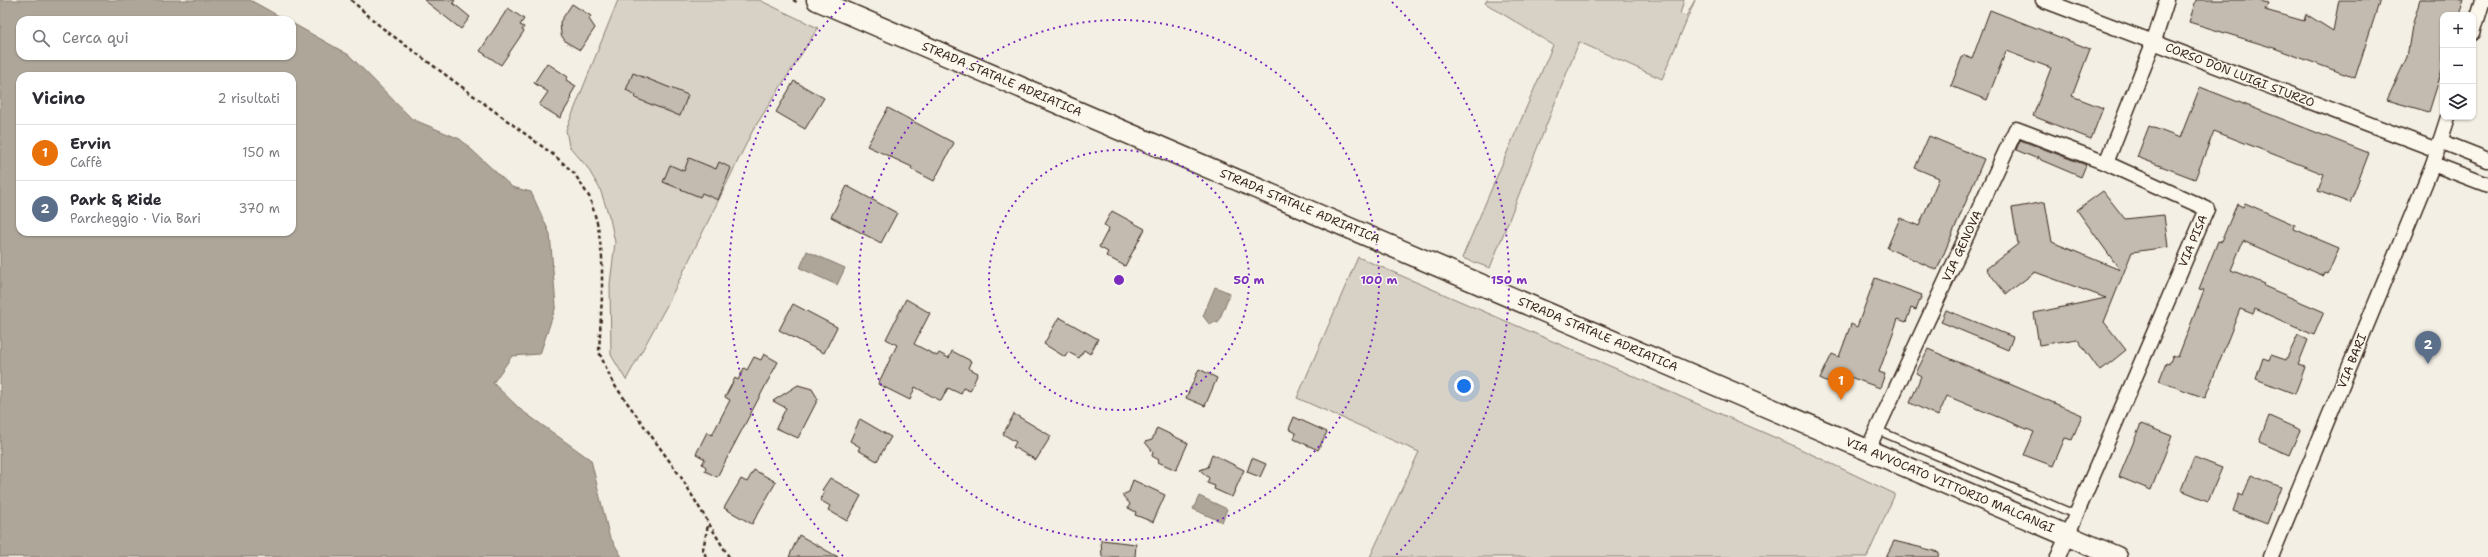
<!DOCTYPE html>
<html lang="it">
<meta charset="utf-8">
<style>
:root{--surface:#fff;--page:#f2f2f3;--text:#2b2b33;--muted:#7c7c81;--line:#e1e1e2;--accent:#d1495b}
body{margin:0;font-family:"Shantell Sans",sans-serif;background:var(--page);color:var(--text)}
.controls{position:absolute;right:12px;top:12px;display:grid;overflow:hidden;border-radius:8px;box-shadow:0 1px 3px #0004}
.controls button{width:36px;height:36px;display:grid;place-items:center;padding:0;border:0;border-bottom:1px solid var(--line);background:var(--surface);color:var(--text);font:20px sans-serif}
.you{position:absolute;left:1464px;top:386px;width:14px;height:14px;margin:-10px;border:3px solid #fff;border-radius:50%;background:#1a73e8;box-shadow:0 0 0 6px #1a73e833}
.badge{display:grid;place-items:center;width:26px;height:26px;border-radius:50%;background:var(--accent);color:#fff;font-size:13px;font-weight:700}
.pin{position:absolute;translate:-50% -33px;filter:drop-shadow(0 1px 2px #0008)}
.pin::after{content:'';position:absolute;top:21px;width:14px;height:12px;background:inherit;clip-path:polygon(0 0,100% 0,50% 100%)}
.list{margin:0;padding:0;list-style:none}
h2{display:flex;justify-content:space-between;align-items:center;height:52px;margin:0;padding:0 16px;font-size:17px}
h2 small{font-size:13px;font-weight:400;color:var(--muted)}
.list li{display:grid;grid-template-columns:26px 1fr auto;gap:12px;align-items:center;box-sizing:border-box;height:56px;padding:0 16px;border-top:1px solid var(--line)}
.list b{display:block;font-size:15px;white-space:nowrap}
.list p{margin:0;font-size:13px;white-space:nowrap;color:var(--muted)}
.list em{font-size:13px;font-style:normal;color:var(--muted)}
.icon{flex:none;width:22px;height:22px;fill:none;stroke:currentColor;stroke-width:2;stroke-linecap:round;stroke-linejoin:round}
.map{position:relative;flex:none;width:2488px;height:557px;overflow:hidden}
.search{position:absolute;background:var(--surface);box-shadow:0 1px 3px #0004;left:16px;top:16px;width:280px;height:44px;display:flex;align-items:center;gap:10px;box-sizing:border-box;padding:0 14px;border-radius:12px;color:var(--muted);font-size:15px}
.panel{position:absolute;background:var(--surface);box-shadow:0 1px 3px #0004;left:16px;top:72px;width:280px;height:164px;border-radius:12px}
.map>svg:first-child{display:block}
</style>
<div class="map">
<svg width="2488" height="557" viewBox="0 0 2488 557">
<rect width="100%" height="100%" fill="#f3efe4"/>
<filter id="ink" filterUnits="userSpaceOnUse"><feTurbulence type="fractalNoise" baseFrequency=".025" numOctaves="2"/><feDisplacementMap in="SourceGraphic" scale="8" xChannelSelector="R" yChannelSelector="G"/><feConvolveMatrix kernelMatrix="1 2 1 2 8 2 1 2 1" color-interpolation-filters="sRGB"/></filter>
<g filter="url(#ink)">
<!-- green -->
<g fill="#d8d1c6" stroke="#8a7e72">
<polygon points="618,0 759,0 818,28 753,130 666,307 626,380 611,355 610,284 615,242 610,219 600,189 587,167 569,146 566,130"/>
<polygon points="1487,0 1684,0 1680,14 1686,16 1695,0 1662,79 1579,42 1490,268 1462,258 1553,45 1485,3"/>
<polygon points="1358,257 1790,444 1895,494 1867,557 1370,557 1419,452 1297,398"/>
</g>
<!-- water -->
<g fill="#afa69a" stroke="#817468" fill-rule="evenodd">
<path d="M0 0H250L286 20H20V56H292V23L349 55 412 119 460 139 512 187 531 192 550 234 556 306 540 354 512 356 493 383 521 410 591 460 609 535 622 557H0ZM20 76H292V232H20Z"/>
<polygon points="807,251 845,268 837,285 800,268"/>
<polygon points="1215,287 1230,293 1218,323 1215,322 1210,325 1203,316"/>
<polygon points="1199,496 1227,509 1222,522 1193,509"/>
</g>
<!-- building -->
<g fill="#c3bbb0" stroke="#3b2a1e">
<polygon points="424,0 455,0 453,3 470,17 461,29"/>
<polygon points="2196,0 2256,0 2268,3 2265,10 2304,21 2306,14 2333,31 2339,0 2380,0 2355,78 2274,48 2189,22"/>
<polygon points="2420,0 2464,0 2459,15 2443,15 2443,67 2429,112 2387,100 2407,57 2412,26"/>
<polygon points="572,4 591,16 589,19 595,28 580,50 566,42 561,35 560,22"/>
<polygon points="508,8 524,19 520,25 524,27 522,30 524,31 501,65 480,51"/>
<polygon points="1990,10 2090,49 2072,96 2103,108 2091,139 2033,116 2051,68 2006,51 1987,100 1951,86 1963,55 1972,59"/>
<polygon points="547,63 568,77 566,80 576,86 570,96 572,98 560,118 539,105 548,92 534,83"/>
<polygon points="633,73 688,95 680,116 635,98 636,95 626,90"/>
<polygon points="794,81 824,98 805,129 776,112"/>
<polygon points="2200,87 2369,153 2350,203 2318,191 2324,174 2214,131 2195,179 2137,157 2149,126 2180,138"/>
<polygon points="888,108 954,143 934,181 911,169 912,167 867,146"/>
<polygon points="1929,136 1984,159 1937,270 1887,248 1900,218 1919,226 1939,178 1915,168"/>
<polygon points="2020,140 2086,165 2081,177 2041,160 2038,156 2038,159 2016,150"/>
<polygon points="689,158 716,169 719,162 731,168 718,200 702,193 700,197 663,182 670,165 684,171"/>
<polygon points="847,186 897,213 881,243 831,217"/>
<polygon points="2103,191 2125,219 2164,215 2168,247 2132,252 2104,322 2126,350 2100,371 2077,339 2039,345 2034,313 2106,298 2035,272 2006,294 1986,269 2018,244 2012,208 2045,202 2052,242 2120,270 2077,210"/>
<polygon points="2245,203 2295,225 2294,229 2339,248 2328,274 2325,273 2324,276 2243,241 2231,270 2265,284 2264,286 2324,312 2314,335 2255,309 2253,314 2240,309 2205,398 2159,381 2166,363 2169,364 2173,355 2178,357 2204,290 2199,289 2218,241 2221,242 2237,204 2243,207"/>
<polygon points="1112,211 1145,229 1125,266 1106,256 1108,252 1099,247 1109,228 1104,225"/>
<polygon points="1875,278 1922,295 1916,310 1911,308 1906,322 1898,319 1879,372 1885,374 1880,388 1850,377 1844,391 1820,379 1832,354 1839,357 1851,324 1857,327"/>
<polygon points="906,299 930,313 914,344 937,356 939,353 949,358 952,351 971,361 968,368 978,373 970,391 963,388 961,394 948,388 941,401 915,387 910,400 878,384 897,345 886,339"/>
<polygon points="793,304 837,327 824,353 779,330"/>
<polygon points="1946,310 2013,337 2008,350 1941,322"/>
<polygon points="1059,317 1098,339 1090,354 1084,350 1079,358 1068,352 1065,357 1044,344"/>
<polygon points="2298,335 2308,340 2298,365 2305,367 2295,394 2256,379 2263,358 2269,360 2271,355 2286,360"/>
<polygon points="1928,349 2082,415 2072,440 2065,438 2053,466 2024,455 2034,432 1947,396 1938,416 1910,403 1921,376 1916,373"/>
<polygon points="764,354 778,362 717,477 705,471 706,467 702,464 705,459 696,454 707,432 712,435 730,400 725,397 735,378 738,380 744,368 747,370 754,357 761,360"/>
<polygon points="1199,369 1217,378 1205,406 1186,398"/>
<polygon points="798,385 812,389 818,399 798,438 776,428 786,408 773,401"/>
<polygon points="1014,414 1051,436 1036,460 1013,447 1016,442 1003,434"/>
<polygon points="2269,416 2300,430 2289,455 2259,442"/>
<polygon points="1294,417 1327,432 1318,450 1294,439 1296,433 1289,429"/>
<polygon points="860,419 891,437 877,461 858,450 860,447 850,441"/>
<polygon points="2141,424 2172,436 2151,490 2119,477"/>
<polygon points="1157,428 1188,443 1176,470 1158,462 1159,460 1152,456 1153,452 1145,442 1152,440"/>
<polygon points="1212,454 1244,470 1232,497 1214,489 1215,486 1207,483 1209,478 1200,470 1208,467"/>
<polygon points="2194,457 2222,468 2208,501 2181,490"/>
<polygon points="1252,458 1266,464 1260,477 1247,472"/>
<polygon points="754,470 776,482 752,524 724,508 741,479 747,482"/>
<polygon points="2251,475 2281,487 2267,524 2233,511 2239,494 2243,496"/>
<polygon points="830,478 861,496 847,521 828,510 830,506 820,500 825,492 822,490"/>
<polygon points="1133,480 1165,495 1153,522 1135,515 1136,512 1128,508 1130,504 1122,495 1129,492"/>
<polygon points="799,535 838,557 789,557"/>
<polygon points="1101,540 1136,544 1135,557 1102,557"/>
<polygon points="1894,541 1939,552 1938,557 1886,557"/>
</g>
<g fill="none" stroke-linecap="round" stroke-linejoin="round">
<defs>
<polyline id="lane" points="1877,430 2076,515"/>
<g id="street">
<polyline points="2043,0 2437,150"/>
<polyline points="2473,33 2483,0"/>
<polyline points="2440,141 2488,160"/>
<polyline points="2106,163 2154,41 2167,0"/>
<polyline points="2433,164 2488,185"/>
<polyline points="1868,449 2016,129 2106,163 2207,209 2058,557"/>
<polyline points="2271,557 2433,164 2448,117"/>
</g>
<polyline id="secondary" points="817,0 2117,557"/>
</defs>
<!-- lane casing -->
<use href="#lane" stroke="#3b2a1e" stroke-width="10"/>
<!-- street casing -->
<use href="#street" stroke="#3b2a1e" stroke-width="17"/>
<!-- secondary casing -->
<use href="#secondary" stroke="#3b2a1e" stroke-width="23"/>
<!-- path -->
<g stroke="#3b2a1e" stroke-width="2.5" stroke-dasharray="4 3" stroke-linecap="butt">
<polyline points="351,0 381,27 555,156 574,173 590,198 598,226 602,257 602,296 599,352 613,383 681,477 729,557"/>
<polyline points="793,0 799,3"/>
<polyline points="706,557 703,549 708,525"/>
</g>
<!-- lane -->
<use href="#lane" stroke="#fbf7ec" stroke-width="7"/>
<!-- street -->
<use href="#street" stroke="#fbf7ec" stroke-width="14"/>
<!-- secondary -->
<use href="#secondary" stroke="#fbf7ec" stroke-width="20"/>
</g>
</g>
<!-- distance rings -->
<g fill="none" stroke="#7b2cbf" stroke-width="2" stroke-dasharray="2 4">
<circle cx="1119" cy="280" r="130"/>
<circle cx="1119" cy="280" r="260"/>
<path d="M843 556A390 390 0 0 1 846 2M1392 2A390 390 0 0 1 1395 556"/>
</g>
<g text-anchor="middle" dominant-baseline="central" stroke-width="3" stroke-linejoin="round" paint-order="stroke">
<!-- street labels -->
<g font-size="12" fill="#3b2a1e" stroke="#fbf7ec">
<text transform="translate(2240 75) rotate(21)">CORSO DON LUIGI STURZO</text>
<text transform="translate(1002 79) rotate(23)">STRADA STATALE ADRIATICA</text>
<text transform="translate(1300 206) rotate(23)">STRADA STATALE ADRIATICA</text>
<text transform="translate(2193 241) rotate(-67)">VIA PISA</text>
<text transform="translate(1962 246) rotate(-65)">VIA GENOVA</text>
<text transform="translate(1598 334) rotate(23)">STRADA STATALE ADRIATICA</text>
<text transform="translate(2352 361) rotate(-68)">VIA BARI</text>
<text transform="translate(1950 485) rotate(23)">VIA AVVOCATO VITTORIO MALCANGI</text>
</g>
</g>
<circle cx="1119" cy="280" r="6" fill="#7b2cbf" stroke="#fbf7ec" stroke-width="2"/>
<g font-size="12" text-anchor="middle" font-weight="bold" fill="#7b2cbf" stroke="#fbf7ec" stroke-width="3" stroke-linejoin="round" paint-order="stroke">
<text x="1249" y="284">50 m</text>
<text x="1379" y="284">100 m</text>
<text x="1509" y="284">150 m</text>
</g>
</svg>
<div class="controls">
<button>+</button>
<button>−</button>
<button><svg class="icon" aria-label="layers" viewBox="0 0 24 24"><path d="M12 4l9 5-9 5-9-5zM3 14l9 5 9-5"/></svg></button>
</div>
<div class="you"></div>
<div class="pin badge" style="left:1841px;top:400px;background:#e8710a">1</div>
<div class="pin badge" style="left:2428px;top:364px;background:#5c6f8a">2</div>
<div class="search"><svg class="icon" aria-label="search" viewBox="0 0 24 24"><circle cx="10" cy="10" r="6"/><path d="M15 15l6 6"/></svg>Cerca qui</div>
<section class="panel">
<h2>Vicino<small>2 risultati</small></h2>
<ul class="list">
<li><span class="badge" style="background:#e8710a">1</span><div><b>Ervin</b><p>Caffè</p></div><em>150 m</em></li>
<li><span class="badge" style="background:#5c6f8a">2</span><div><b>Park &amp; Ride</b><p>Parcheggio · Via Bari</p></div><em>370 m</em></li>
</ul>
</section>
</div>
